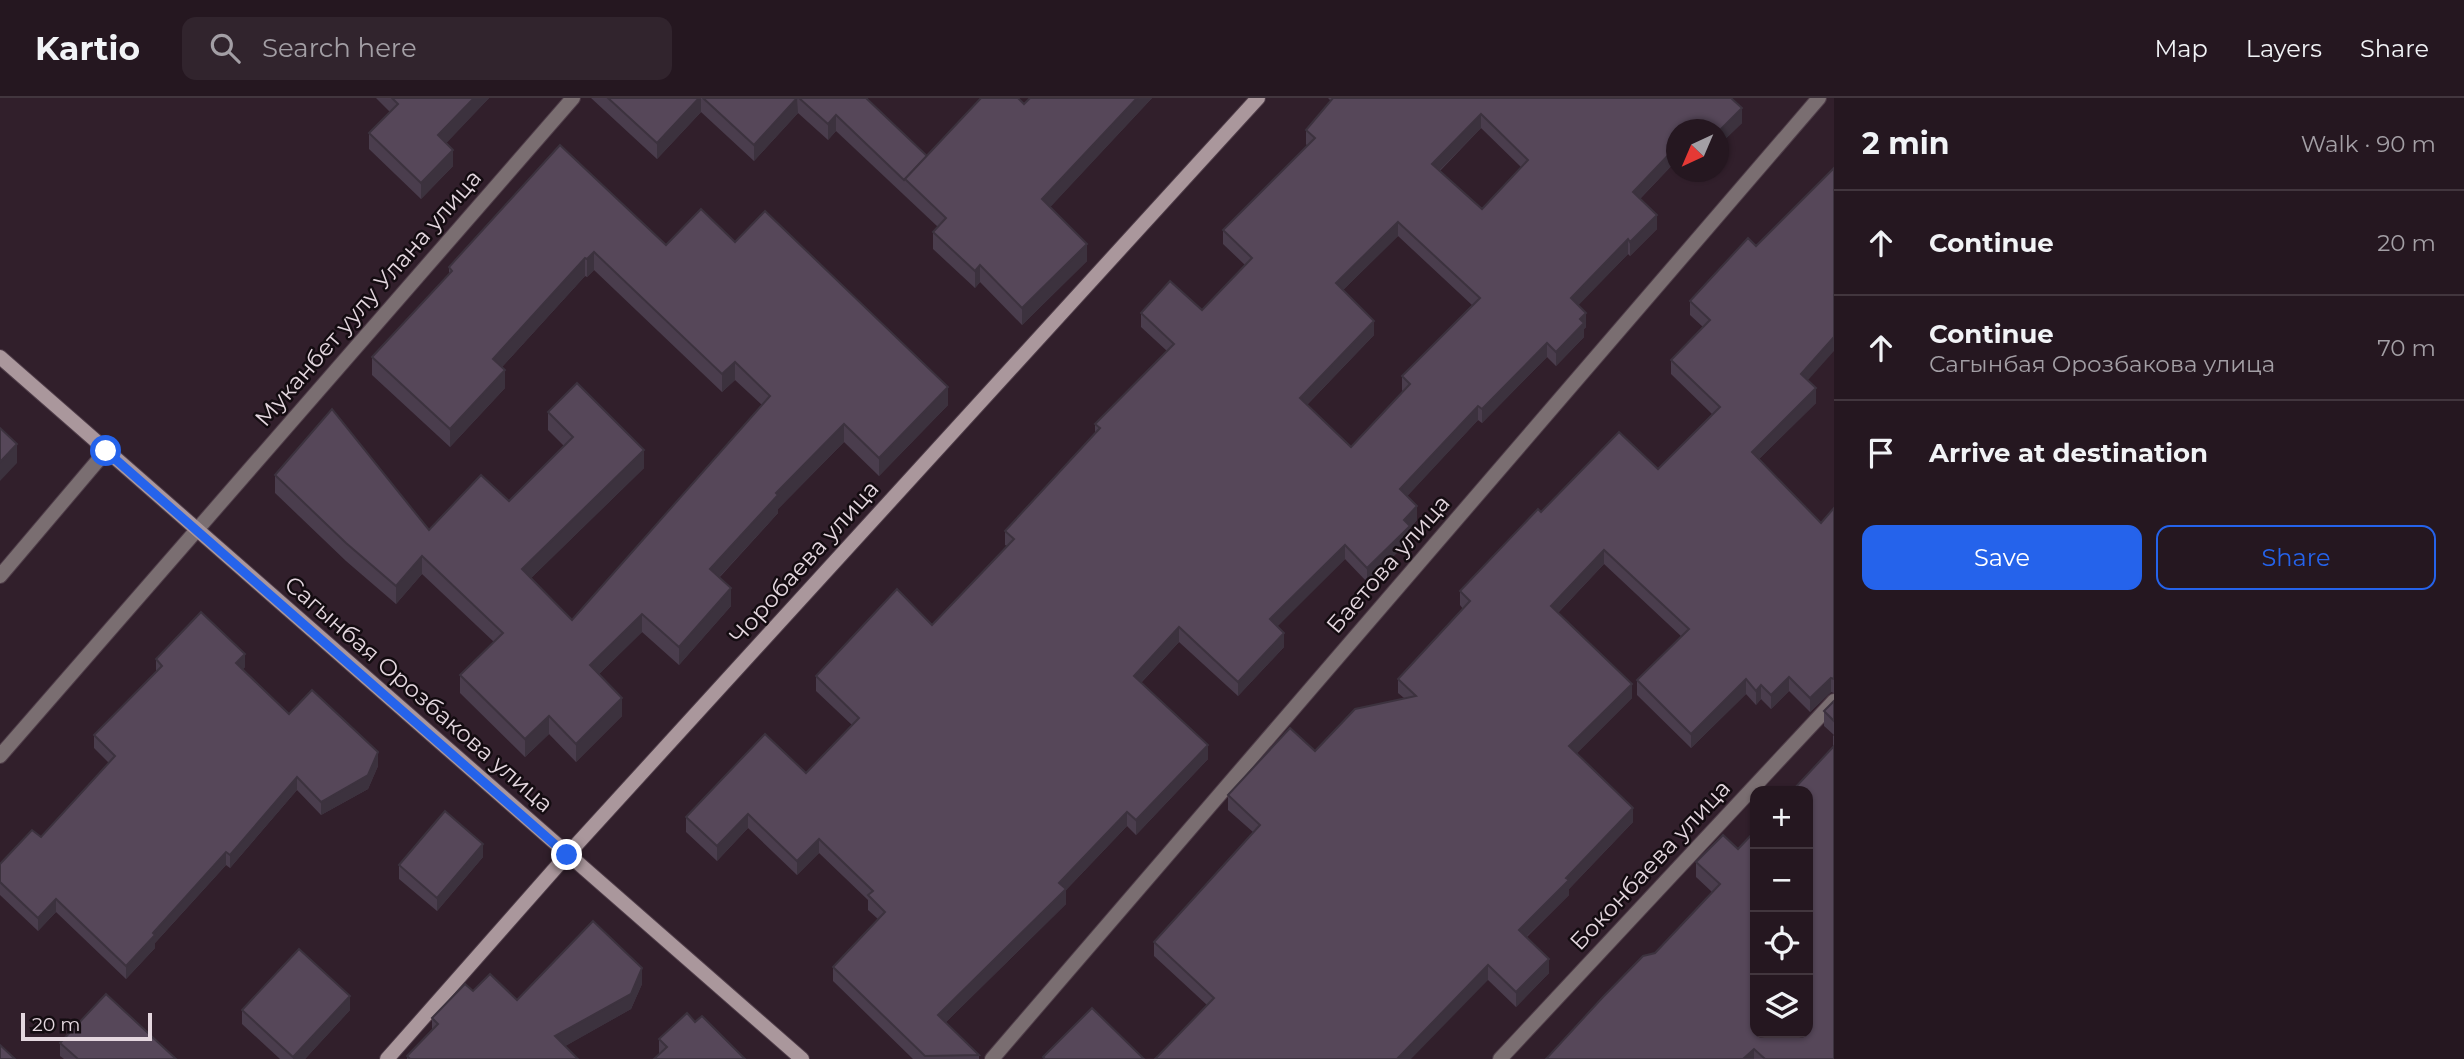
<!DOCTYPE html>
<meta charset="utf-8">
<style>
:root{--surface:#251720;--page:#31242d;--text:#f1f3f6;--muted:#a39fa5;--line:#42363e;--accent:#2563eb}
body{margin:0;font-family:Montserrat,sans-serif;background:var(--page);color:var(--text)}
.controls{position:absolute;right:21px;bottom:21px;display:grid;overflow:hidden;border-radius:14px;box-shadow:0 2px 5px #0004}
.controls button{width:63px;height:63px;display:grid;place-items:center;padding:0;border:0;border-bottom:2px solid var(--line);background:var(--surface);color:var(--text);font:35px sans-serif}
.compass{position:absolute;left:1666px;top:21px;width:63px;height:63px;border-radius:50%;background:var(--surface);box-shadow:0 2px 5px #0004;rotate:224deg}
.scale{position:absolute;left:21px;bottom:18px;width:131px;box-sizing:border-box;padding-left:7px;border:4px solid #e4d7df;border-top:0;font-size:19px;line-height:24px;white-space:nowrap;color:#e4d7df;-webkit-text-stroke:5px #140c11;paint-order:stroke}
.stop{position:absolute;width:21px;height:21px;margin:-16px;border:5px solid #2563eb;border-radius:50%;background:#fff}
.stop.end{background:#2563eb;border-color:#fff;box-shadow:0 2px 7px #0008}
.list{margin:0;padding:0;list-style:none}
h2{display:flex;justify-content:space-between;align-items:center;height:91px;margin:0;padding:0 28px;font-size:30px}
h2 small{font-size:23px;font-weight:400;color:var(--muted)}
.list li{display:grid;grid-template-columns:46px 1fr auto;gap:21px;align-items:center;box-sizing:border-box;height:105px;padding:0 28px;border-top:2px solid var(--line)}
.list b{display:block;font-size:26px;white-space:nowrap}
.list p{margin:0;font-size:23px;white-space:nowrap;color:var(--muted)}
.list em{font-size:23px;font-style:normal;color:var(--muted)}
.actions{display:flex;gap:14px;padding:21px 28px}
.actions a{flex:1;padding:16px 0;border:2px solid var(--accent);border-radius:14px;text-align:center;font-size:24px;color:var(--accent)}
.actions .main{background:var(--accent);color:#fff}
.icon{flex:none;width:38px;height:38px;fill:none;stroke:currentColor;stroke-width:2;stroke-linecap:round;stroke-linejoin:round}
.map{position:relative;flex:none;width:1834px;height:961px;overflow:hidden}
header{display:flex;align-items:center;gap:42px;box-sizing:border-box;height:98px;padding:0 35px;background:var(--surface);border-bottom:2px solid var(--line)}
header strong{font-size:33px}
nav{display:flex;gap:38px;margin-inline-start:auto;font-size:24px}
.search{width:490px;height:63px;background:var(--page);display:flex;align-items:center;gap:18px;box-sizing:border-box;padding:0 24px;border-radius:14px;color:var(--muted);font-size:26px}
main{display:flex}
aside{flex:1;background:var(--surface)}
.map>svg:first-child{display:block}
</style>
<header>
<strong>Kartio</strong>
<div class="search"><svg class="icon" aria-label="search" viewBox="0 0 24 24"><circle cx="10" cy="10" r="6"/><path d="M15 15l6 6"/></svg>Search here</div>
<nav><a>Map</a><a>Layers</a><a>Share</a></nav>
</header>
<main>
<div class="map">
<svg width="1834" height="961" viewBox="0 0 1834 961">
<rect width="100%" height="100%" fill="#311f2b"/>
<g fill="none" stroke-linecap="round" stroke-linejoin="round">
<defs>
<polyline id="lane" points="0,478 106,353"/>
<g id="street">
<polyline points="0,658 573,0"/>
<polyline points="992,961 1819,0"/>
<polyline points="1500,961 1834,603"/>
</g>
<g id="secondary">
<polyline points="0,259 802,961"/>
<polyline points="387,961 567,757 1258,0"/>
</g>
</defs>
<!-- lane casing -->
<use href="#lane" stroke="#4e3c48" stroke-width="16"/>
<!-- street casing -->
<use href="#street" stroke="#4e3c48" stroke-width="16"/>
<!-- secondary casing -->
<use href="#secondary" stroke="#4e3c48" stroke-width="16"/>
<!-- lane -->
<use href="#lane" stroke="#7a6e71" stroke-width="14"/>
<!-- street -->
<use href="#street" stroke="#7a6e71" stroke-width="14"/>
<!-- secondary -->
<use href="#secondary" stroke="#aa979c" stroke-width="14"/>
</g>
<!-- wall -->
<g fill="#4a3d4d" fill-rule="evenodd">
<polygon points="376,0 489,0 446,45 453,68 421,101 369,51 369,35 390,14"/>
<polygon points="591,0 868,0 867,1 927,58 1024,6 1152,0 1050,109 1087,163 1022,227 980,184 975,190 933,151 933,134 938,129 836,33 828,42 798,15 754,63 701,14 657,61"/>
<path d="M1328 0H1731L1742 25 1718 48V32H1676V63L1640 101 1657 131 1630 158 1628 156 1578 207 1586 229 1584 231V239L1556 268 1547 259 1482 325 1478 322 1407 398 1417 422 1410 430V442L1367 484 1345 461 1277 528 1284 549 1238 598 1179 544 1141 585 1208 661 1136 737 1127 728 1066 792V806L945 925 979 957V961H913L833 883V869L878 821 868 812V802L819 755 797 777 748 730 717 763 686 734V719L806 675 852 627 816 593V578L932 527 1007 448 1005 447V433L1095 335V326L1167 253 1141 229V215L1202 212 1245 167 1223 146V132L1307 48 1306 46V32L1331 3ZM1481 30 1521 69 1482 111 1440 73ZM1398 138 1472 207 1402 278V292L1403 294 1351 349 1307 307 1374 237 1343 192Z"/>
<polygon points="735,144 948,307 879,378 844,344 778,411 778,415 719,480 731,508 679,567 642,534 599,576 622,618 576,664 549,636 525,659 460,595 460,577 494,544 422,476 396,506 346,463 275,395 275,377 429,432 509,403 564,348 548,332 548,314 644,370 531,480 572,522 762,307 735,282 722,294 594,172 587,179 585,178 502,269 505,290 450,349 372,277 372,259 449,177 449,169 666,147"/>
<polygon points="1690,203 1808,283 1816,305 1759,361 1821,425 1834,410 1834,595 1831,594 1810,614 1789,593 1771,611 1761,601 1756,607 1746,596 1691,650 1637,597 1637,582 1682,539 1604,466 1558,515 1632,600 1577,655 1633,724 1569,791 1569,797 1527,839 1549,875 1516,909 1488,882 1207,907 1154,858 1154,844 1253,734 1228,712 1228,697 1315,653 1404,600 1398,595 1398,581 1463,511 1460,507 1460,493 1541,414 1658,371 1712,316 1671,276 1671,262 1703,229 1690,217"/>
<polygon points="156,561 245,569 243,571 289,616 378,668 368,691 321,717 297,692 230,770 226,767 155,845 155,850 126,881 56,814 38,833 0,797 0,766 41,739 109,665 94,650 94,637 156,574"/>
<polygon points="1834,603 1834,961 1546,961 1655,855 1712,794 1696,779 1696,764 1738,751 1833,649 1833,638 1834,637 1824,628 1824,613"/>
<polygon points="483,759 437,813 399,781 399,767"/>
<polygon points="642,886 631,911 565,948 578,961 407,961 407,958 432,932 432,920 473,893 517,902"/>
<polygon points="242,912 350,912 305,961 280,961 242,926"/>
<polygon points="695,924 659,956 659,941"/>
<polygon points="60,945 176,961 64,961 60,958"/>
</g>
<!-- shaded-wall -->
<g fill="#3c323e">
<polygon points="474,0 489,0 438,54 438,37"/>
<polygon points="699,0 701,0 701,14 657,61 657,45"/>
<polygon points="797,0 798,15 754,63 754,47"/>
<polygon points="1137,0 1152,0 1042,118 1042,101"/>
<polygon points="1742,10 1742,25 1718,48 1718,34"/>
<polygon points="1481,16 1481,30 1432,80 1432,66"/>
<polygon points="836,17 836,33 828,42 828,26"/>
<polygon points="1676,49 1676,63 1633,108 1633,94"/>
<polygon points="453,52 453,68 421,101 421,85"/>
<polygon points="1657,117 1657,131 1630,158 1630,144"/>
<polygon points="1398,124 1398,138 1336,199 1336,185"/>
<polygon points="1628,141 1628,156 1571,215 1571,200"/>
<polygon points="1087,146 1087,163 1022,227 1022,210"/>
<polygon points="594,154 594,172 587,179 587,161"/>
<polygon points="585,160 585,178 493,279 493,261"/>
<polygon points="980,167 980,184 975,190 975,173"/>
<polygon points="1586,215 1586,229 1584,231 1584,239 1556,268 1556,254 1580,221"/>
<polygon points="1374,223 1374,237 1300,314 1300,300"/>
<polygon points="1834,239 1834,253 1801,290 1801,276"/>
<polygon points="1547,245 1547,259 1482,325 1482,311"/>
<polygon points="735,264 735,282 722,294 722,276"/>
<polygon points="505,272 505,290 450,349 450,331"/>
<polygon points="948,289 948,307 879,378 879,360"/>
<polygon points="1816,290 1816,305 1752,368 1752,354"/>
<polygon points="1478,308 1478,322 1400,406 1400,391"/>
<polygon points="844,326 844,344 778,411 778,415 710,489 710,471 776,395"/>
<polygon points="17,346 17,365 0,383 0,364"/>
<polygon points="644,352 644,370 522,489 522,471"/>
<polygon points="1417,408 1417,422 1410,430 1410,442 1367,484 1367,470 1404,422"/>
<polygon points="1345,447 1345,461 1270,536 1270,521"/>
<polygon points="1604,452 1604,466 1551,522 1551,508"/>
<polygon points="422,458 422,476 396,506 396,488"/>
<polygon points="731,490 731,508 679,567 679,549"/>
<polygon points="642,516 642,534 590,585 590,567"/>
<polygon points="1179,529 1179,544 1134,592 1134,578"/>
<polygon points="1284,535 1284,549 1238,598 1238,584"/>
<polygon points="245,556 245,569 236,578 236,565"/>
<polygon points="1789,579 1789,593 1771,611 1771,597"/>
<polygon points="1831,580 1831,594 1810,614 1810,600"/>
<polygon points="1746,581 1746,596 1691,650 1691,636"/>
<polygon points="1632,586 1632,600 1569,663 1569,648"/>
<polygon points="1761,587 1761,601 1756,607 1756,593"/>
<polygon points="622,600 622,618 576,664 576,646"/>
<polygon points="549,618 549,636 525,659 525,641"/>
<polygon points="1208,647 1208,661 1136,737 1136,722"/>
<polygon points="378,654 378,668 368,691 321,717 321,704"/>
<polygon points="297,679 297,692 230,770 230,757"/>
<polygon points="1633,710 1633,724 1569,791 1569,797 1519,846 1519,832 1566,780"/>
<polygon points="1127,714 1127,728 1066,792 1066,806 938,932 938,917 1059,785"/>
<polygon points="748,716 748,730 717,763 717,748"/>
<polygon points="819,741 819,755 797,777 797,763"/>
<polygon points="483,746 483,759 437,813 437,800"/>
<polygon points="226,754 226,767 155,845 155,850 126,881 126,868 153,835"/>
<polygon points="56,801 56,814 38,833 38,820"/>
<polygon points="1549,861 1549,875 1516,909 1516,894"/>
<polygon points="1488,867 1488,882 1411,961 1397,961"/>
<polygon points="642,870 642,886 631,911 555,954 555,938"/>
<polygon points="350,898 350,912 305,961 293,961 293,959"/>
<polygon points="1754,951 1754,961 1743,961"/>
</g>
<!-- building -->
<g fill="#564759" stroke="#3c323e" stroke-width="2" fill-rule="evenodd">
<polygon points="392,0 474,0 438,37 453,52 421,85 369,35 398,6"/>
<polygon points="608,0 699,0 657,45"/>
<polygon points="703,0 797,0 754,47"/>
<polygon points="799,0 866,0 927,58 904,82 836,17 828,26"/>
<polygon points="981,0 1018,0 1024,6 1030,0 1137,0 1042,101 1087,146 1022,210 980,167 975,173 933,134 946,120 905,81"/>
<path d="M1333 0H1731L1742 10 1718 34V32H1713L1707 25 1701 32H1676V49L1633 94 1657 117 1630 144 1628 141 1571 200 1586 215 1580 221 1584 225 1556 254 1547 245 1482 311 1478 308 1400 391 1417 408 1404 422 1410 428 1367 470 1345 447 1270 521 1284 535 1238 584 1179 529 1134 578 1208 647 1136 722 1127 714 1059 785 1066 791 938 917 979 957 925 958 833 869 885 814 868 797 873 793 819 741 797 763 748 716 717 748 686 719 765 636 806 675 859 620 816 578 897 491 932 527 1014 441 1005 433 1100 330 1095 326 1174 246 1141 215 1170 183 1202 212 1252 160 1223 132 1315 40 1306 32ZM1481 16 1528 62 1482 111 1432 66ZM1398 124 1480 200 1402 278 1410 286 1351 349 1300 300 1374 223 1336 185Z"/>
<polygon points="560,47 666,147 701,111 735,144 765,113 948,289 879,360 844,326 776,395 778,397 710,471 731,490 679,549 642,516 590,567 622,600 576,646 549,618 525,641 460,577 503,535 422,458 396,488 346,445 275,377 332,311 429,432 481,377 509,403 573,339 548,314 577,285 644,352 522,471 572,522 770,298 735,264 722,276 594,154 587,161 585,160 493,261 505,272 450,331 372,259 452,173 449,169"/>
<polygon points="1834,70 1834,239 1801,276 1816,290 1752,354 1821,425 1834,410 1834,581 1831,580 1810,600 1789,579 1771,597 1761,587 1756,593 1746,581 1691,636 1637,582 1689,531 1604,452 1551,508 1632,586 1569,648 1633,710 1566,780 1569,782 1519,832 1549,861 1516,894 1488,867 1397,961 1155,961 1214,900 1154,844 1260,727 1228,697 1290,630 1315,653 1355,611 1416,598 1398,581 1470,503 1460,493 1538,411 1541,414 1619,334 1658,371 1720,309 1671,262 1710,222 1690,203 1748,140 1756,148"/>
<polygon points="0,330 17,346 0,364"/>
<polygon points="201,514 245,556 236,565 289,616 312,592 378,654 368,677 321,704 297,679 230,757 226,754 153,835 155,837 126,868 56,801 38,820 0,784 0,766 32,732 41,739 115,658 94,637 162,568 156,561"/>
<polygon points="1834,603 1834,623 1824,613"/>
<polygon points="1834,648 1834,961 1765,961 1754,951 1743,961 1546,961 1603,899 1643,858 1655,855 1720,786 1696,764 1723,737 1738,751 1755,733 1755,935 1808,935 1808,693 1792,693"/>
<polygon points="445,713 483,746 437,800 399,767"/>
<polygon points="593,823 642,870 631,896 555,938 578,961 410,961 407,958 438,926 432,920 465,886 473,893 490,876 517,902"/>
<polygon points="299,851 350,898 293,959 242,912"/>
<polygon points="106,896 176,961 78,961 60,945"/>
<polygon points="1092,910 1144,961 1045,961 1043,959"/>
<polygon points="687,915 695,924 702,918 745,961 654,961 667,949 659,941"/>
<polygon points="0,947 15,961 0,961"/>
</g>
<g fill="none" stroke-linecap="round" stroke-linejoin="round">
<!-- route -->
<polyline stroke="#2563eb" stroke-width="9" points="106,353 567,757"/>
</g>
<g text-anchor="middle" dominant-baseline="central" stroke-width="5" stroke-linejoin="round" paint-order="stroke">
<!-- street labels -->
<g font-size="23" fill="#e4d7df" stroke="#140c11">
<text transform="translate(368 200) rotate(-49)">Муканбет уулу Улана улица</text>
<text transform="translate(804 464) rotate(-48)">Чоробаева улица</text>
<text transform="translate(1388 466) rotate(-49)">Баетова улица</text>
<text transform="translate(419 596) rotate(41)">Сагынбая Орозбакова улица</text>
<text transform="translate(1650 767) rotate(-47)">Боконбаева улица</text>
</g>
</g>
</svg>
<div class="controls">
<button>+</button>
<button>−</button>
<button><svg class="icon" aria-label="locate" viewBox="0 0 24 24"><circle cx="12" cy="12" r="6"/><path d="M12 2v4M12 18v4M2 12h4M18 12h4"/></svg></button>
<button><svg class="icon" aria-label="layers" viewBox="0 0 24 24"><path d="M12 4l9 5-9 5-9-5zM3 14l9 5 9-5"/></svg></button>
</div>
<svg class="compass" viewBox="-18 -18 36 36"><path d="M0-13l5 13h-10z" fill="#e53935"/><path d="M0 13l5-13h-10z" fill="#a39fa5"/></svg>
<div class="scale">20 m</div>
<div class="stop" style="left:106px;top:353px"></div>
<div class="stop end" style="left:567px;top:757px"></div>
</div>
<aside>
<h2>2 min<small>Walk · 90 m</small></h2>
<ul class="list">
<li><svg class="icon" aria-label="ahead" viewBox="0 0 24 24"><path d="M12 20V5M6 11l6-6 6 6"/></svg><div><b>Continue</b></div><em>20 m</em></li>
<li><svg class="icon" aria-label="ahead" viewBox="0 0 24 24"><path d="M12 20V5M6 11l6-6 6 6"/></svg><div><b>Continue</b><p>Сагынбая Орозбакова улица</p></div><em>70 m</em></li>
<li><svg class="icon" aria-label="arrive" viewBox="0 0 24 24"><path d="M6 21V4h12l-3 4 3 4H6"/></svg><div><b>Arrive at destination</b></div></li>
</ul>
<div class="actions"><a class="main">Save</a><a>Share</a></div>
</aside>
</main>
